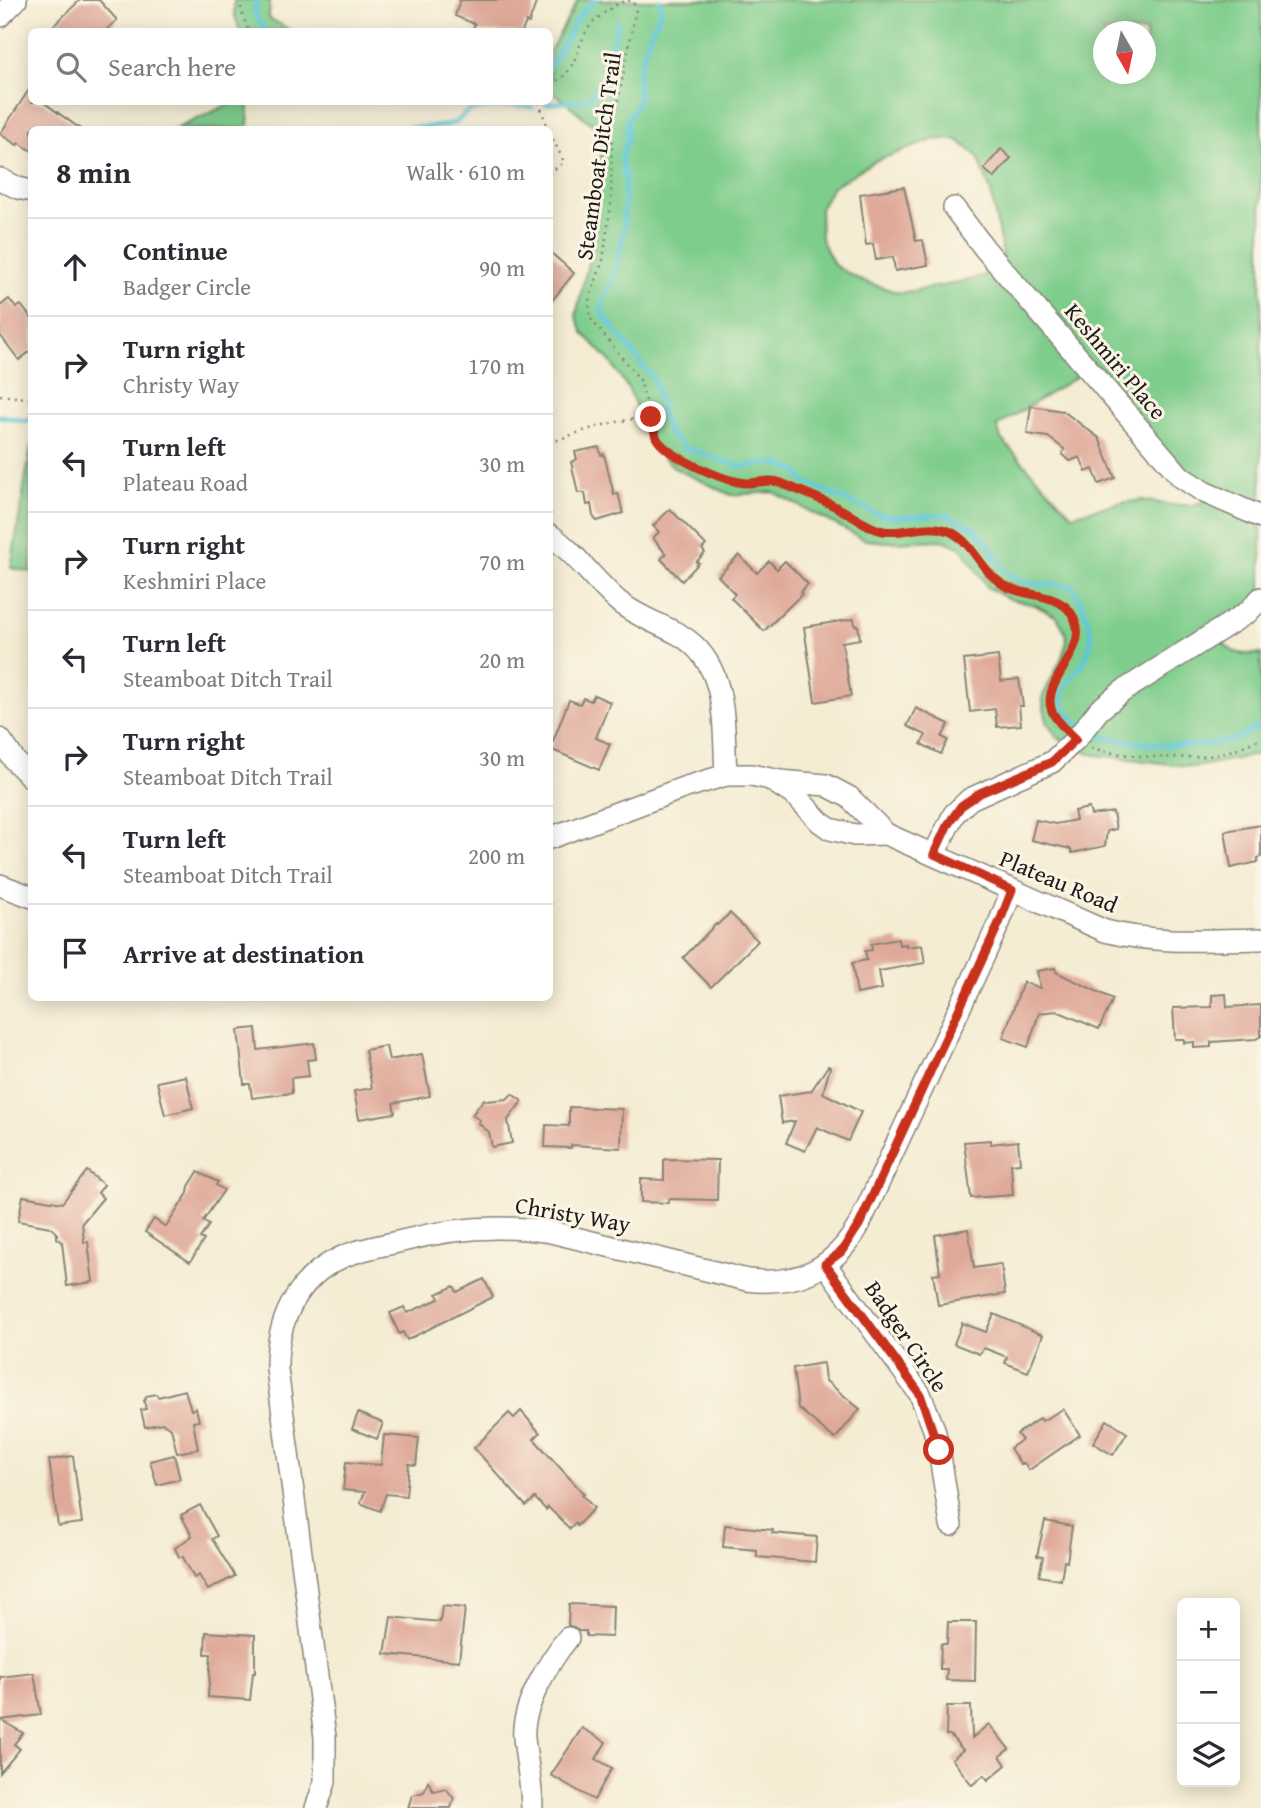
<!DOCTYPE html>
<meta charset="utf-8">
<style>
:root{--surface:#fff;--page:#f7f7f7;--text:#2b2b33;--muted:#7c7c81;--line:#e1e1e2}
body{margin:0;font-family:"Gentium Book Plus",serif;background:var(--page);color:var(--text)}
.controls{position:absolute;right:21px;bottom:21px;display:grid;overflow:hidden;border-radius:10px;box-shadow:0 4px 18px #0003}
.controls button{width:63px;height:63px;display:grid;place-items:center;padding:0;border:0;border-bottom:2px solid var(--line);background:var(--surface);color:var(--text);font:35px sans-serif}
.compass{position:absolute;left:1093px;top:21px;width:63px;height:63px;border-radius:50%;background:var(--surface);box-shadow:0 4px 18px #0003;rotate:171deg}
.stop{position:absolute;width:21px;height:21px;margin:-16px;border:5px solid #c8321e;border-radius:50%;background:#fff}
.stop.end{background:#c8321e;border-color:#fff;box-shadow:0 2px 7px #0008}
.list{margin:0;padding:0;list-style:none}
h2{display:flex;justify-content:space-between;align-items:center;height:91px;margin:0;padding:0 28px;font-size:30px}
h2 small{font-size:23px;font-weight:400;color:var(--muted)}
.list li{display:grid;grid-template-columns:46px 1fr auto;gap:21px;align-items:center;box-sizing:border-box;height:98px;padding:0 28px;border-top:2px solid var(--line)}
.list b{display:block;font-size:26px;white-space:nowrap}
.list p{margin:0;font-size:23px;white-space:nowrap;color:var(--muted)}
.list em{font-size:23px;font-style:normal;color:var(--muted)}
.icon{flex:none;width:38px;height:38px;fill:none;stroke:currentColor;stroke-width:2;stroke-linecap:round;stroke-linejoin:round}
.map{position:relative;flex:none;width:1261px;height:1808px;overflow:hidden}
.search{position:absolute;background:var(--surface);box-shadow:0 4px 18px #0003;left:28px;top:28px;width:525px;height:77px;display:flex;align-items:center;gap:18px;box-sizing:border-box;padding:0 24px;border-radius:10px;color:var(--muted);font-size:26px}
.panel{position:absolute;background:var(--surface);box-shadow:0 4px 18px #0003;left:28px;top:126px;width:525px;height:875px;border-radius:10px}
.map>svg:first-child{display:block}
</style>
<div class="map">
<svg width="1261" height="1808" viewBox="0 0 1261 1808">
<rect width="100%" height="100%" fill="#fcf5e5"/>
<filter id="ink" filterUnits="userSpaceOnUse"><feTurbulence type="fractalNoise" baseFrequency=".0143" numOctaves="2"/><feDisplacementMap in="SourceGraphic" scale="14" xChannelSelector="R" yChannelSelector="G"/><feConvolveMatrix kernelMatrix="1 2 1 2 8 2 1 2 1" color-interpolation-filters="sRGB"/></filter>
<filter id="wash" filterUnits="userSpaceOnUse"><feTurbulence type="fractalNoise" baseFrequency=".00686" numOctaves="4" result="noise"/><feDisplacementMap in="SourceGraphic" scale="28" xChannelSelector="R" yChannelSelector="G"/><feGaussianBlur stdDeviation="1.57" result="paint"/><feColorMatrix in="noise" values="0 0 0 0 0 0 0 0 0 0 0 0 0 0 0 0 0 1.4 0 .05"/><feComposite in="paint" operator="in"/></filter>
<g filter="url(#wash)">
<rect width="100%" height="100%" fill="#f4ecd3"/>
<!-- green -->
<g fill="#7fcd8c" stroke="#4e7454" stroke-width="2" fill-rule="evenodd">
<polygon points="234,0 270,0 269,18 292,31 240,31 234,13"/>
<path d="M578 0H1261V598L1216 633C1231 654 1235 655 1261 654V754L1195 767 1089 754 1058 738 1047 722 1042 698 1061 659 1067 642 1065 631 1057 617 1035 605 1009 599 988 588 962 548 943 540 887 542 865 540 773 492 731 495 676 469 653 448 629 390 609 360 583 333 576 315 589 259 601 159V135L593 125 557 95 550 93V51ZM1104 32H1146V74H1104ZM935 139 958 140 978 157 991 193 1003 257 983 276 958 283 900 293 862 281 834 265 821 239 820 209 832 187 875 161ZM1089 369 1204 492 1216 497 1194 505H1170L1144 500 1118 503 1072 515 1001 439 997 426Z"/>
<polygon points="234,102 249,102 248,129 175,129"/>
<polygon points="31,445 31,572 11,568"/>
</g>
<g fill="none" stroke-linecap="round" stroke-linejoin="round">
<!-- stream -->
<g stroke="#5dc7d8" stroke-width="5">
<polyline points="256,0 255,15 266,32"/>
<path d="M659 0 661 4 660 15 651 31 638 75 639 99 627 122V141L621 158 625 180 623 238 612 282 604 299 601 312 655 381 663 419 670 435 685 448 742 467 765 463 779 464 796 471 805 482 879 515 895 517 946 515 974 528 988 543 999 564 1012 577 1032 584 1072 586C1082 603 1096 630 1089 650 1079 681 1040 691 1079 725"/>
<path d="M550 66C566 45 574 14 596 0"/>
<path d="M546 104C559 102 574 103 586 99 603 93 612 39 618 22"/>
<polyline points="378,130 443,126 456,122 468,111 512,105 532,107"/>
<polyline points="0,416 26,421 32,419"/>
<path d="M1090 733C1131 744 1196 752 1237 738 1245 735 1252 728 1261 726"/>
</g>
</g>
<g id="blocks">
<!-- building -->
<g fill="#dfa999">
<polygon points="80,0 99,0 117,20 104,32 47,32"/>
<polygon points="460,0 537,0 529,23 526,22 522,32 482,32 473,28 475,24 455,16"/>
<polygon points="32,85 32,102 43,102 82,130 32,130 32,151 19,143 17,145 0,134"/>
<polygon points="1001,149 1011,158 994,178 984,169"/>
<polygon points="904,187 916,241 923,240 928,265 895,271 893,257 876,260 873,244 866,245 860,194"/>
<polygon points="550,252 574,273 550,303"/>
<polygon points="9,299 16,308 21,305 32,319 32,350 19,360 0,335 0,306"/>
<polygon points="1031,406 1063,411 1099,438 1115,478 1099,484 1093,469 1086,472 1080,457 1070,461 1063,455 1064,449 1048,437 1027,434"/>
<polygon points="599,447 601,455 604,454 614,495 618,493 623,513 597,521 593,516 591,504 587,505 585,493 578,493 571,462 577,459 575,452"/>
<polygon points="670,509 706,545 702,549 705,553 696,562 699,563 682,581 661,559 666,554 653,538 659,532 653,526"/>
<polygon points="739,555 757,573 769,561 777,569 785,561 808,584 800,592 802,594 764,631 731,598 735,594 718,576"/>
<polygon points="854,619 855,626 858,625 860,639 842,642 851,696 815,702 804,627"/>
<polygon points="998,656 1001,681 1019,679 1023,706 1019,706 1021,725 997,727 995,709 970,712 964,660"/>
<polygon points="594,695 610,702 596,738 610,744 599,770 550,749 569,700 580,704 583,698 591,701"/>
<polygon points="916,708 949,724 942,737 948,740 941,754 921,744 926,735 907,726"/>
<polygon points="1089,808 1091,815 1113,812 1116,829 1107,831 1105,846 1072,853 1071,849 1031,840 1036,820 1055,824 1076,820 1074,811"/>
<polygon points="1261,825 1261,857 1258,858 1258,862 1231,868 1225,831"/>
<polygon points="730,913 758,941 711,987 683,958 716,924 717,925"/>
<polygon points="898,939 899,945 906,944 906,947 922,945 925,963 879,971 882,989 857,994 852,963 867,960 865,951 872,950 871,944"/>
<polygon points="1055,968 1056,972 1113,999 1099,1029 1057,1011 1039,1013 1028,1047 1003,1038 1023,982 1040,988 1037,971"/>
<polygon points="1226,994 1227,1007 1261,1005 1261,1036 1256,1039 1211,1042 1211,1047 1194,1048 1194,1042 1184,1043 1184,1039 1175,1039 1173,1008 1212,1007 1212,995"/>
<polygon points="256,1028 258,1050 314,1043 316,1059 307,1060 309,1076 291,1078 292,1093 252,1098 250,1084 244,1084 238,1030"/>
<polygon points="386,1046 389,1060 422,1054 430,1096 393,1103 395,1113 359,1119 354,1091 372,1088 365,1050"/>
<polygon points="828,1066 830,1067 823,1093 861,1112 848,1141 817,1127 805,1151 786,1143 795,1121 782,1123 778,1096 811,1091"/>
<polygon points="186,1076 193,1108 165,1115 157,1082"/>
<polygon points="512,1094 522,1101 508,1120 512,1143 492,1147 489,1132 478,1123 480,1120 472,1115 484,1099 487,1101 507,1099"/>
<polygon points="569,1107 622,1109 621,1148 571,1145 571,1148 545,1147 546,1125 569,1126"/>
<polygon points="991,1140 991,1144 1018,1141 1020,1163 1011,1164 1013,1195 971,1198 964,1142"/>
<polygon points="667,1159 718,1160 717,1200 669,1199 669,1203 641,1202 641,1179 664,1180 664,1160"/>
<polygon points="87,1171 104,1185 98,1193 103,1198 82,1223 84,1242 88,1242 93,1282 67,1286 62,1242 57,1238 57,1233 50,1227 18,1221 23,1196 62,1203"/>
<polygon points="198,1172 218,1182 216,1185 224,1190 203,1221 209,1225 200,1238 204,1240 190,1262 145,1232 154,1219 166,1227 188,1193 189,1186"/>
<polygon points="968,1229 974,1268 1001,1264 1005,1294 938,1305 933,1274 940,1273 935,1235"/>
<polygon points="484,1279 493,1297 407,1340 403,1332 399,1334 390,1313 404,1307 407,1313 439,1299 437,1294 454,1286 457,1292"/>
<polygon points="994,1314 1043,1335 1028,1372 1005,1363 1007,1357 984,1348 979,1354 954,1344 962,1323 986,1332"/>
<polygon points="823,1363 825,1380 860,1409 835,1439 798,1408 793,1368"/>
<polygon points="185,1390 191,1410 196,1408 199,1421 193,1422 198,1449 177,1453 171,1428 162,1423 145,1427 141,1410 146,1409 144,1401 147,1396 156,1394 158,1397"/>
<polygon points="1063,1409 1080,1435 1029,1470 1024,1463 1021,1465 1010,1448 1022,1440 1017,1434 1040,1418 1042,1421"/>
<polygon points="521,1411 540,1433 534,1439 584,1494 582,1495 594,1508 577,1526 575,1523 570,1529 548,1507 546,1510 535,1498 526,1506 474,1448 509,1413 514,1418"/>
<polygon points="358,1413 383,1423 377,1439 352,1429"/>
<polygon points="1107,1420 1127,1433 1113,1455 1093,1443"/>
<polygon points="384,1435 419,1438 416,1465 409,1464 406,1496 386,1494 380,1511 360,1503 365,1492 343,1490 346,1462 381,1465"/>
<polygon points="174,1455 180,1479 157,1485 150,1461"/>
<polygon points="73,1456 82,1523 58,1526 49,1460"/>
<polygon points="200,1505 217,1536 212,1539 235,1576 208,1590 199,1575 194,1578 183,1557 179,1557 175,1548 192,1536 181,1515"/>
<polygon points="1045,1521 1072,1526 1067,1562 1064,1561 1061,1580 1039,1576 1043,1557 1037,1556"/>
<polygon points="725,1525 773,1530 772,1533 817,1537 815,1562 757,1557 757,1550 723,1547"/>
<polygon points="569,1604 613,1606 612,1637 586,1636 586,1631 579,1631 568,1625"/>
<polygon points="442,1606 465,1608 459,1661 385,1654 391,1617 440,1622"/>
<polygon points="948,1622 976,1622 975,1681 946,1680 947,1669 940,1669 941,1644 947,1644"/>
<polygon points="206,1632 255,1635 255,1673 253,1673 250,1700 208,1697 211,1654 205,1654"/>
<polygon points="34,1673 41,1715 1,1720 23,1733 14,1744 20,1749 0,1773 0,1677"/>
<polygon points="947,1706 971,1706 972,1738 989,1724 1009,1749 1000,1756 1006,1765 988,1780 984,1775 972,1785 952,1759 963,1750 950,1735 946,1735"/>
<polygon points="582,1728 606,1742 596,1759 612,1768 594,1800 551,1775"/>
<polygon points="428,1781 433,1791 446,1788 454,1799 451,1808 408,1808 412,1795 424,1792"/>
</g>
</g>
</g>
<g filter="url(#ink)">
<use href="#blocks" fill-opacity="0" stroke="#888478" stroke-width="2"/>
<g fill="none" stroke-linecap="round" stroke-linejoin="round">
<defs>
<g id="minor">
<polyline points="0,16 16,0"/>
<polyline points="0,179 18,188 32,191"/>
<polyline points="954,208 985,249 1181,477 1204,492 1261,517"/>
<path d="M550 535C576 553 594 581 619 602 636 616 660 624 680 635 729 664 723 725 726 775"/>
<polyline points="0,739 15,761 32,778"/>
<polyline points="774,782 797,797 820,822 830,829 855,835 886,834"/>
<path d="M550 838 683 788 726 775H751L780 781 826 785 849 797 886 834 1105 931C1156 944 1209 940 1261 939"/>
<polyline points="934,854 954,814 970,799 1052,762 1076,739 1099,710 1123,691 1248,612 1261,598"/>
<polyline points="0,885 32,897"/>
<polyline points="825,1264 920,1394 934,1429 939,1450 951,1525"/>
<path d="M316 1808 325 1782V1737L277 1369C276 1324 296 1278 340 1258 359 1249 381 1246 402 1241 452 1228 500 1224 551 1232L747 1280C798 1286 834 1269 859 1225L1000 921 1012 890"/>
<path d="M532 1808C532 1784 526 1761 524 1737 521 1708 550 1660 568 1638"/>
</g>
</defs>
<!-- minor casing -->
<use href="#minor" stroke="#888478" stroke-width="24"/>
<!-- path -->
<g stroke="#888478" stroke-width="2.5" stroke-dasharray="2 5" stroke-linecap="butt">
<polyline points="241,0 241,11 249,32"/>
<path d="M550 83C578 76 575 45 590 26 594 20 602 15 607 11 616 5 622 0 633 1L636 9 612 132 611 203 603 260 589 300 590 318 640 380 657 439 681 460 728 479 745 483 762 480 780 483 836 507 881 531 899 532 929 527 949 531 970 545 998 581 1030 596 1048 598 1066 608 1076 625 1077 644 1050 692 1053 714 1062 724"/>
<polyline points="539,102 548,130"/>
<polyline points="550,133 564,162 550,173"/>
<polyline points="0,395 32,399"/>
<path d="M550 443C583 430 615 420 651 417"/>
<path d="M1091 748C1121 757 1189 761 1219 754 1233 751 1247 744 1261 739"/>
</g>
<!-- minor -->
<use href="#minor" stroke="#fff" stroke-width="21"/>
</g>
</g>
<g fill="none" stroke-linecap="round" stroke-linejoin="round" filter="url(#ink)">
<!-- route -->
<path stroke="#c8321e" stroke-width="9" d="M651 417C653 423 654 431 656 437 665 456 724 481 745 483 757 484 769 478 781 483 800 491 822 499 840 509 853 516 868 528 883 531 905 535 929 521 951 532 973 543 979 567 998 581 1017 597 1051 592 1067 608 1103 646 1033 681 1054 715 1059 724 1069 732 1076 739L1052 762 980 793 961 806 947 826 934 854 1012 890 1000 921 859 1225 841 1252 825 1264 920 1394 939 1450"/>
</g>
<g text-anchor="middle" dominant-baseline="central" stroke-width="6" stroke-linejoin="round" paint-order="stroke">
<!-- street labels -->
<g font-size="23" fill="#1c1c1c" stroke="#fcf5e5">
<text transform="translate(598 156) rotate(-82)">Steamboat Ditch Trail</text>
<text transform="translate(1116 361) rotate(50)">Keshmiri Place</text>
<text transform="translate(1059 881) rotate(23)">Plateau Road</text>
<text transform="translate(573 1214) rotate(10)">Christy Way</text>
<text transform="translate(907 1336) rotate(56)">Badger Circle</text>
</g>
</g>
</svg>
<div class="controls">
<button>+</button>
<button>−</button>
<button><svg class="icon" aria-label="layers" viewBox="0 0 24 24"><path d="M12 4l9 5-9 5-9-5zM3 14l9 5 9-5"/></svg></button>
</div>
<svg class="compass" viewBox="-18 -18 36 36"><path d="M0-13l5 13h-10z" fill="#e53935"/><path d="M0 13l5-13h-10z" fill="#7c7c81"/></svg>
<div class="stop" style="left:939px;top:1450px"></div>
<div class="stop end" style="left:651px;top:417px"></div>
<div class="search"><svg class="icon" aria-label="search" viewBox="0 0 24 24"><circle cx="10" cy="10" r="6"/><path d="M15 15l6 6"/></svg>Search here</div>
<section class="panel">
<h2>8 min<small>Walk · 610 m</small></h2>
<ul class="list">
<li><svg class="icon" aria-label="ahead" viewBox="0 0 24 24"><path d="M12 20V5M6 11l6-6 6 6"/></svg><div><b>Continue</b><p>Badger Circle</p></div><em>90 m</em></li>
<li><svg class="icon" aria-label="right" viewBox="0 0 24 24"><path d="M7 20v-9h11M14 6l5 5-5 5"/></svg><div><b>Turn right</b><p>Christy Way</p></div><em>170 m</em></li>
<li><svg class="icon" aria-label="left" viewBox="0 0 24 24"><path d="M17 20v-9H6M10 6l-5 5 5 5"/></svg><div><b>Turn left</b><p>Plateau Road</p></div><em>30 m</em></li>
<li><svg class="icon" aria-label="right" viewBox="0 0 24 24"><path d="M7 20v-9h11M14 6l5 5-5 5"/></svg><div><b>Turn right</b><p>Keshmiri Place</p></div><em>70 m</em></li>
<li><svg class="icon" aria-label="left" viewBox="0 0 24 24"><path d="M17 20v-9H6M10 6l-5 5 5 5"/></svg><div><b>Turn left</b><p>Steamboat Ditch Trail</p></div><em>20 m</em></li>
<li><svg class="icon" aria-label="right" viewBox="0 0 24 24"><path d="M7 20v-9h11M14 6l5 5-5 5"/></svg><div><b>Turn right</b><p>Steamboat Ditch Trail</p></div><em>30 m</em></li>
<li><svg class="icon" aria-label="left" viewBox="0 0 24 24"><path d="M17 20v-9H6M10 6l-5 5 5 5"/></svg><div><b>Turn left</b><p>Steamboat Ditch Trail</p></div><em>200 m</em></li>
<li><svg class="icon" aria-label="arrive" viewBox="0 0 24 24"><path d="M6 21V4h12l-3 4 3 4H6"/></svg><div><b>Arrive at destination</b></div></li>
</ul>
</section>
</div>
